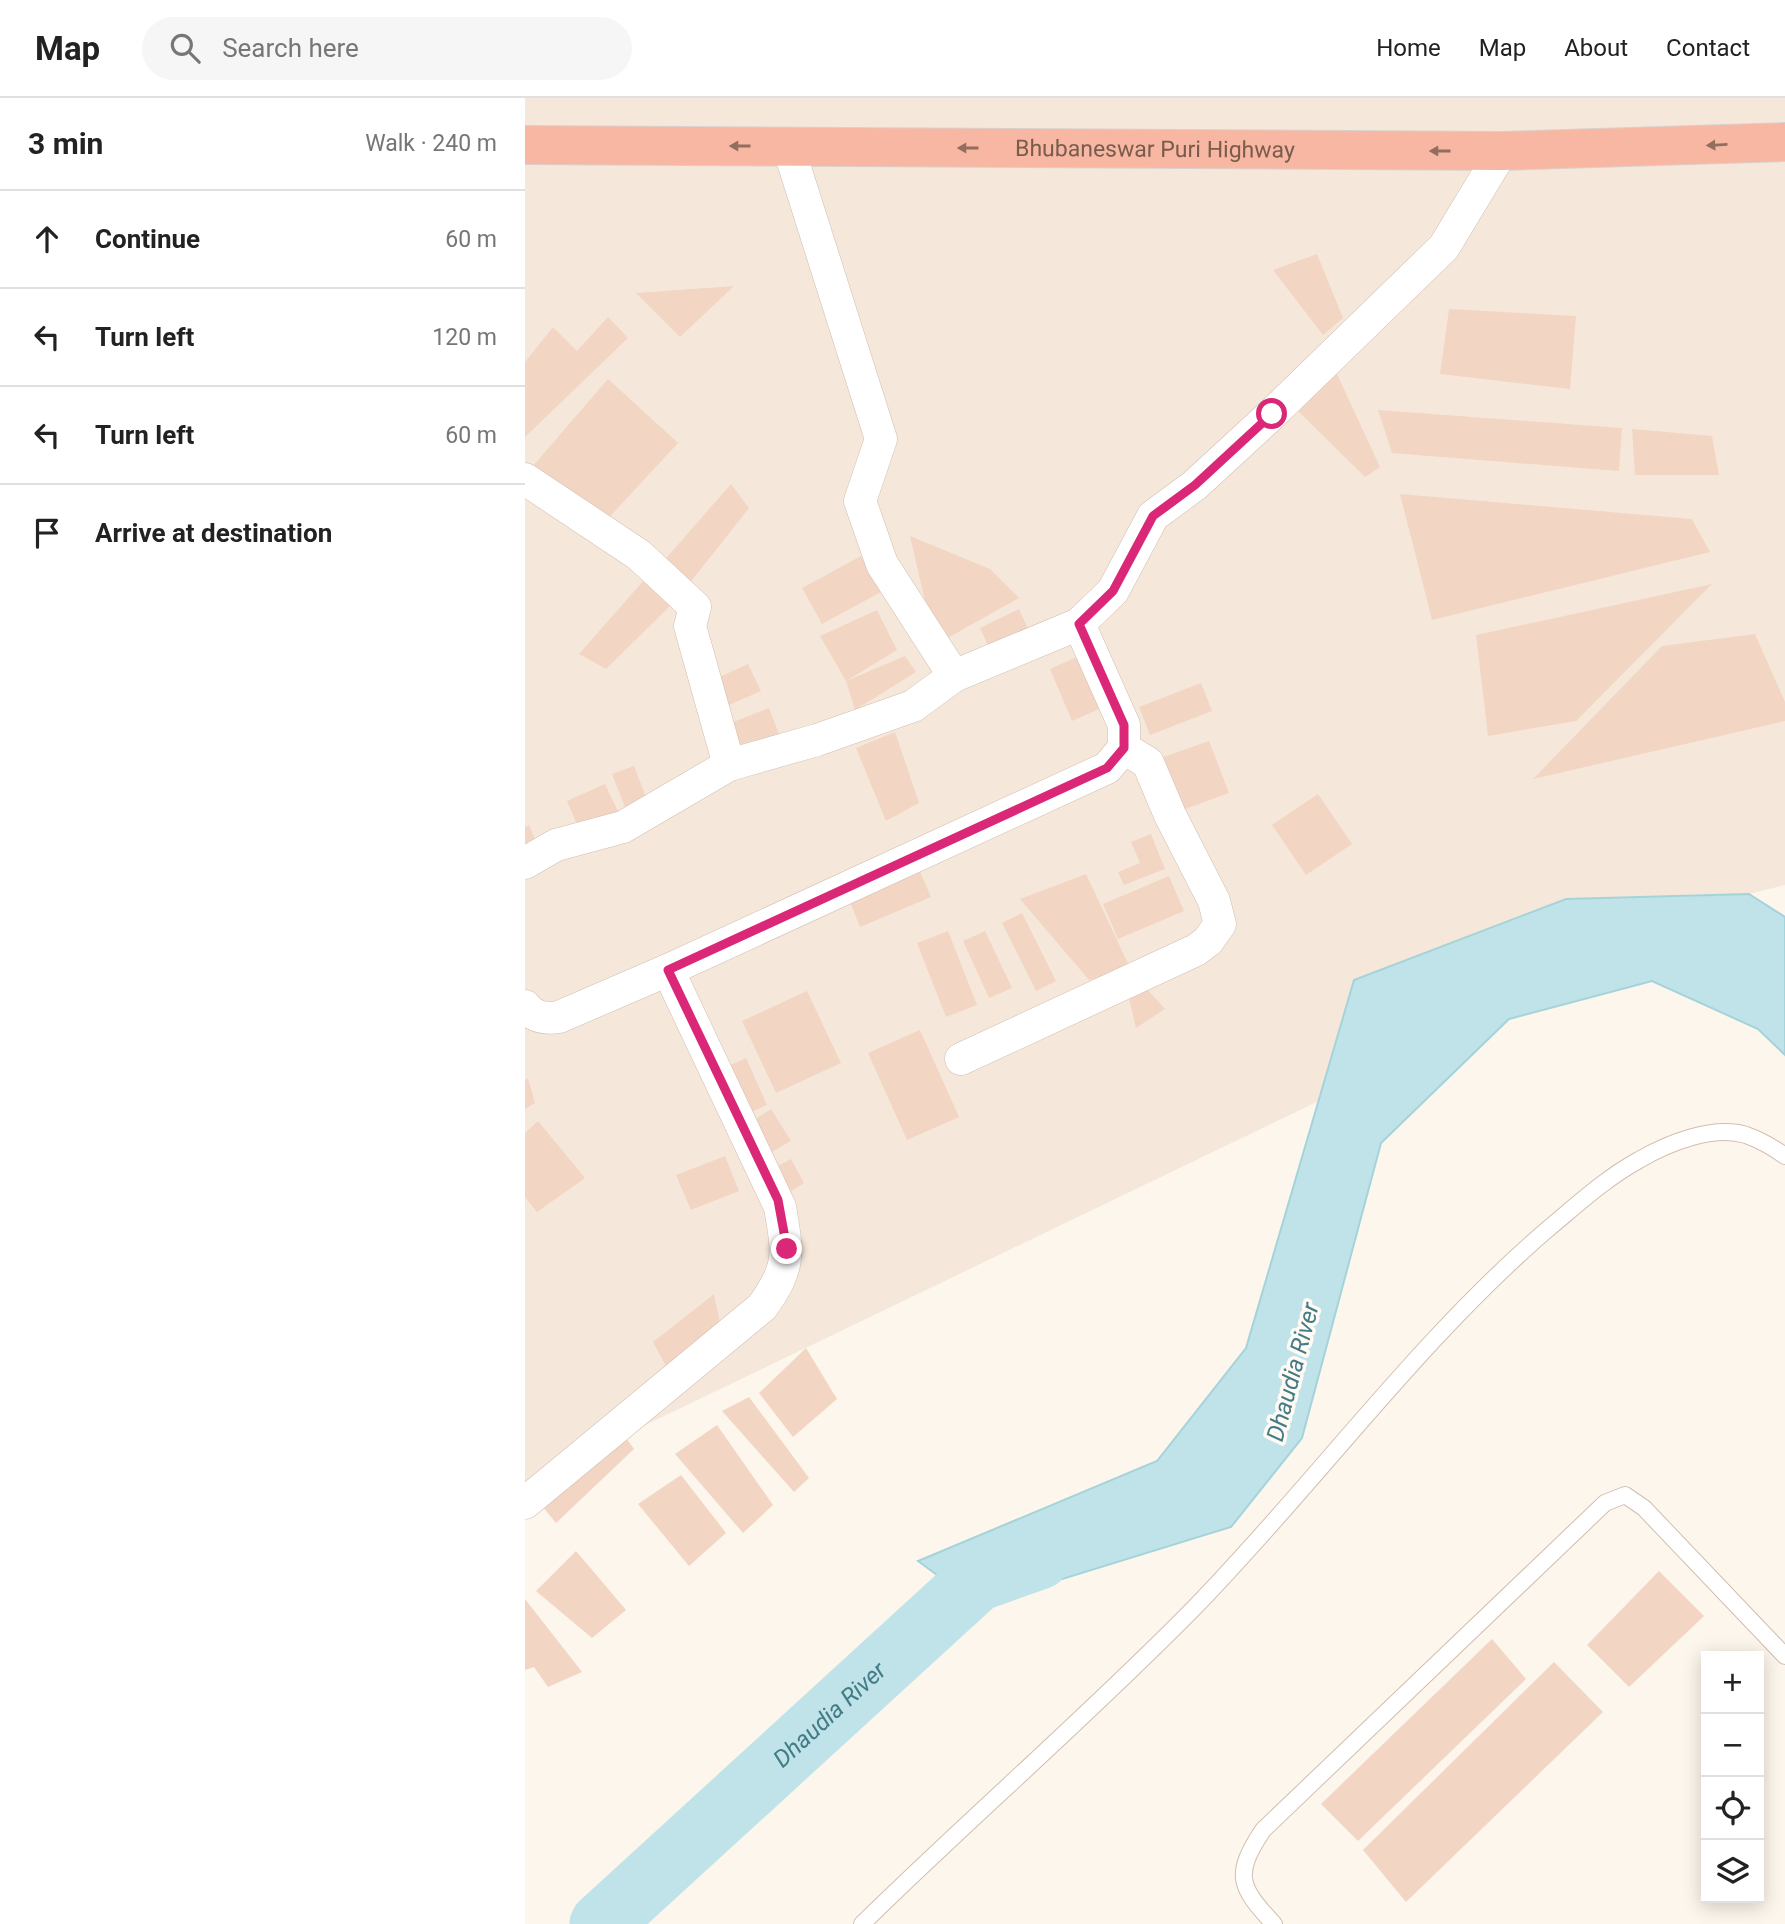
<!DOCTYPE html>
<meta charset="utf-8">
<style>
:root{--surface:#fff;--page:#f6f6f6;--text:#222;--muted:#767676;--line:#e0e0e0}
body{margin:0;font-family:Roboto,sans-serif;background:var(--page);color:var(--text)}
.controls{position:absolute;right:21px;bottom:21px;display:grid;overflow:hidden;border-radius:0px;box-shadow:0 4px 18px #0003}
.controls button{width:63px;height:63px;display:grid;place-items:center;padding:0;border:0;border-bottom:2px solid var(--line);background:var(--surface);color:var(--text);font:35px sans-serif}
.stop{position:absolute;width:21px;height:21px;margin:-16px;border:5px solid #db2777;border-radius:50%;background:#fff}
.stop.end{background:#db2777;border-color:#fff;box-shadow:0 2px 7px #0008}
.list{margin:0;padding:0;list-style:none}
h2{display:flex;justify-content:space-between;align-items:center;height:91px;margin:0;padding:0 28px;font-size:30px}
h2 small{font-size:23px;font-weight:400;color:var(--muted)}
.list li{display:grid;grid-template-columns:46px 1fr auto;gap:21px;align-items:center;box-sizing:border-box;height:98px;padding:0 28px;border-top:2px solid var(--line)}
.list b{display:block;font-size:26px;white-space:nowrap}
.list em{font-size:23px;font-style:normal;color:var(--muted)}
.icon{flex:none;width:38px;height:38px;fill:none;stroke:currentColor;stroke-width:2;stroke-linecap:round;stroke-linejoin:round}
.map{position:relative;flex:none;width:1260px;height:1826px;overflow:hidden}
header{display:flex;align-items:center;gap:42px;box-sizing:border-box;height:98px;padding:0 35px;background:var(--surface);border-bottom:2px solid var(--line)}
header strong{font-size:33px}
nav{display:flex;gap:38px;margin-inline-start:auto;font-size:24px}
.search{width:490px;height:63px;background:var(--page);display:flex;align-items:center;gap:18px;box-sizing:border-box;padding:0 24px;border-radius:38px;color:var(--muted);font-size:26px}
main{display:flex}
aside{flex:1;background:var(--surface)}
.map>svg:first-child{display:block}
</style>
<header>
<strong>Map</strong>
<div class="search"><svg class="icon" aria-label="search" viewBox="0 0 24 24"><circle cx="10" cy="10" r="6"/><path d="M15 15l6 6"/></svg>Search here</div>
<nav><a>Home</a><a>Map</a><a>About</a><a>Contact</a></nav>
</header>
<main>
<aside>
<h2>3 min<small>Walk · 240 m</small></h2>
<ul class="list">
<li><svg class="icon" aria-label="ahead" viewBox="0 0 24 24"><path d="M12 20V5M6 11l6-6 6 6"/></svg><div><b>Continue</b></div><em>60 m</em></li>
<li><svg class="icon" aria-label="left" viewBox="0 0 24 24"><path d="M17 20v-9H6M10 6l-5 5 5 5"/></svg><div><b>Turn left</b></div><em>120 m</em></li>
<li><svg class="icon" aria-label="left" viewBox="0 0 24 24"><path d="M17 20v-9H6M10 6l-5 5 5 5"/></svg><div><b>Turn left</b></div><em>60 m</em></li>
<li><svg class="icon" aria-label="arrive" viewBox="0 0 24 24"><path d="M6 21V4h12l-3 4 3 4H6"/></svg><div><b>Arrive at destination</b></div></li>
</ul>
</aside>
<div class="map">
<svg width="1260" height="1826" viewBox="0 0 1260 1826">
<rect width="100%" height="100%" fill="#fdf6ec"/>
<!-- residential -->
<polygon fill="#f5e8da" points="0,0 1260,0 1260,787 1224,796 0,1385"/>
<!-- water -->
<polygon fill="#bfe3e8" stroke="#a5d3da" stroke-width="2" points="1224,796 1260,819 1260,957 1233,931 1127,883 984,921 856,1045 777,1340 706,1429 453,1507 393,1463 632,1363 721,1250 829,882 1041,801"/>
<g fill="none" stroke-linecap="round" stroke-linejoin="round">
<!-- river -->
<path stroke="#bfe3e8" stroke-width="63" id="s1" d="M76 1826 452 1482 514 1460"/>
</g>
<!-- building -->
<g fill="#f3d5c3">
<polygon points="792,156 818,220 798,237 748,172"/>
<polygon points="209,188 155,239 111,195"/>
<polygon points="924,211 1051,218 1045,291 915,276"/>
<polygon points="83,219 103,240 0,339 0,264 28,229 52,253"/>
<polygon points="811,274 855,369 840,379 768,308"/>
<polygon points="83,281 153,345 77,427 8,368"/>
<polygon points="853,312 1097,330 1094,373 867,355"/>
<polygon points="1107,331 1187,338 1194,377 1110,377"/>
<polygon points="206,386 224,410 160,491 137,465"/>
<polygon points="875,396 1167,421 1185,454 907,522"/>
<polygon points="385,438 465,471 494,500 410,547"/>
<polygon points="336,458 356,494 297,526 277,490"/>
<polygon points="120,481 153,500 81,571 54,556"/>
<polygon points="1187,486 1051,623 963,638 951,537"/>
<polygon points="494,511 504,533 465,552 455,530"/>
<polygon points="352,512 372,552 321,583 295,538"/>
<polygon points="1230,536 1260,604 1260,623 1008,681 1137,548"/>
<polygon points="559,556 581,608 547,623 525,571"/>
<polygon points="380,558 391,574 330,612 321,583"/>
<polygon points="223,566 236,593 202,608 190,581"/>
<polygon points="676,585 687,613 625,637 614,609"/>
<polygon points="244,610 256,641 214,656 203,626"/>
<polygon points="370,634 394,705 361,723 331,650"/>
<polygon points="684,643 704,695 655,713 636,660"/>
<polygon points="109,668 123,704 101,712 87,676"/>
<polygon points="80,686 95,718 56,736 42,703"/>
<polygon points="793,696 827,746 781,777 747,727"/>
<polygon points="4,727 15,754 0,759 0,729"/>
<polygon points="626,736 640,771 599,787 593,774 615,765 606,744"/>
<polygon points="393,769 406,799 335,829 323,799"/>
<polygon points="561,776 606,872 564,882 495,801"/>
<polygon points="644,778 659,813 593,841 578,806"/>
<polygon points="497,815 531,883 511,893 477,825"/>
<polygon points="423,833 452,907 421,919 392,845"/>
<polygon points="460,833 487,890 464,900 438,843"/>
<polygon points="620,889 640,911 611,930 604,900"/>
<polygon points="282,893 316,965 251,995 217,923"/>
<polygon points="395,932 434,1019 382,1042 343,955"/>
<polygon points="221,960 242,1007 213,1020 192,973"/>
<polygon points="3,980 10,1005 0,1011 0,982"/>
<polygon points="246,1011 266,1043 245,1055 226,1024"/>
<polygon points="13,1023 60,1080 12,1114 0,1099 0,1035"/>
<polygon points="200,1058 214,1093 166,1112 151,1077"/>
<polygon points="266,1061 279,1085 252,1102 240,1075"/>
<polygon points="189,1196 196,1230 141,1268 128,1244"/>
<polygon points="281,1250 312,1301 268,1339 234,1295"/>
<polygon points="224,1299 284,1380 269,1394 197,1313"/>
<polygon points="192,1327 248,1407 218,1435 150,1356"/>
<polygon points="99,1337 109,1351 31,1425 17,1408"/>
<polygon points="156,1377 201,1435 164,1468 113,1406"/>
<polygon points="51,1453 101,1512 67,1540 11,1493"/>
<polygon points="1134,1473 1179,1518 1104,1589 1062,1547"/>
<polygon points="0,1501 57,1574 23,1589 9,1569 0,1572"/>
<polygon points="967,1541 1001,1581 833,1743 796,1706"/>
<polygon points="1029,1564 1078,1614 881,1804 838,1752"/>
</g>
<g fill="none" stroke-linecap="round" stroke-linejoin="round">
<defs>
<g id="lane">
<path d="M337 1826C446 1719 562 1619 669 1510 790 1386 892 1243 1024 1130 1053 1106 1081 1080 1114 1062 1143 1045 1188 1027 1221 1037 1235 1042 1249 1050 1260 1058"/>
<path d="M749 1826C713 1788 709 1776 738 1732L1080 1405 1100 1397 1119 1410 1260 1558"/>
</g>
<g id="street">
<polyline points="263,48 356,341 335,403 357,466 429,578"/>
<polyline points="0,381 114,457 170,509 165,528 204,667"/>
<polyline points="0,765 31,747 98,729 204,667 292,642 388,608 429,578 554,526 588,493 628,418 670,387 747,316 919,149 977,53"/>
<path d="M0 908C9 920 21 921 34 919L143 872 582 670 599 650V627L554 526"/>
<polyline points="436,961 671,852 683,843 695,826 689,803 645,717 623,665 599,650"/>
<path d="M0 1405 237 1209C266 1169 263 1156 255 1109L143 872"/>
</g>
<g id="highway">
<path id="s2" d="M0 47 977 53 1260 44"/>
</g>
</defs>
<!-- lane casing -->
<use href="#lane" stroke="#d1beb0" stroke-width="18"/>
<!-- street casing -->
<use href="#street" stroke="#d1beb0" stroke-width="33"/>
<!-- highway casing -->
<use href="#highway" stroke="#dad1cd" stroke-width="40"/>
<!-- lane -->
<use href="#lane" stroke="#fff" stroke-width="16"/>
<!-- street -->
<use href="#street" stroke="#fff" stroke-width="32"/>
<!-- highway -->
<use href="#highway" stroke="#f7b7a3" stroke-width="38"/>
</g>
<!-- one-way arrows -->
<defs><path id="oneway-solid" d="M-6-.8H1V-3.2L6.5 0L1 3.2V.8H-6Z" transform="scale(1.75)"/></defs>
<g fill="#936e5e">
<use href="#oneway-solid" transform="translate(1192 47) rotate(177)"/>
<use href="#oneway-solid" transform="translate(215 48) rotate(-180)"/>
<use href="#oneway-solid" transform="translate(443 50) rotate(-180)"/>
<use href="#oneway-solid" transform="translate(915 53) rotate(-180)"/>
</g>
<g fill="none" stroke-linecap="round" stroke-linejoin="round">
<!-- route -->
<polyline stroke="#db2777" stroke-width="9" points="262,1151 253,1102 143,872 582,670 599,650 599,627 554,526 588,493 628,418 670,387 747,316"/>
</g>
<g text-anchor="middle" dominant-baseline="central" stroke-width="7" stroke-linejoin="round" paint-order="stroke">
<!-- street labels -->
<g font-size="23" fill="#7a5c4d" stroke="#fffaf3">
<text stroke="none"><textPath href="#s2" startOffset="630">Bhubaneswar Puri Highway</textPath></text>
</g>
<!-- water labels -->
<g font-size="24" font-style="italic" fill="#437c86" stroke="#fffaf3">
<text transform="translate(768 1274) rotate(-75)">Dhaudia River</text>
<text stroke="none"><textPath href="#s1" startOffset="310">Dhaudia River</textPath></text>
</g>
</g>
</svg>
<div class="controls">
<button>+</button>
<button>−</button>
<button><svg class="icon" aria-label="locate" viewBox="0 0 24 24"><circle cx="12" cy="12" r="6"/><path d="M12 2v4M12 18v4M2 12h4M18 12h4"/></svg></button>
<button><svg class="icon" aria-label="layers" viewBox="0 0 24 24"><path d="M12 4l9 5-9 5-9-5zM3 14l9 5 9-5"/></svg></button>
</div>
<div class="stop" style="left:747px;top:316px"></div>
<div class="stop end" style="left:262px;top:1151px"></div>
</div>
</main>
